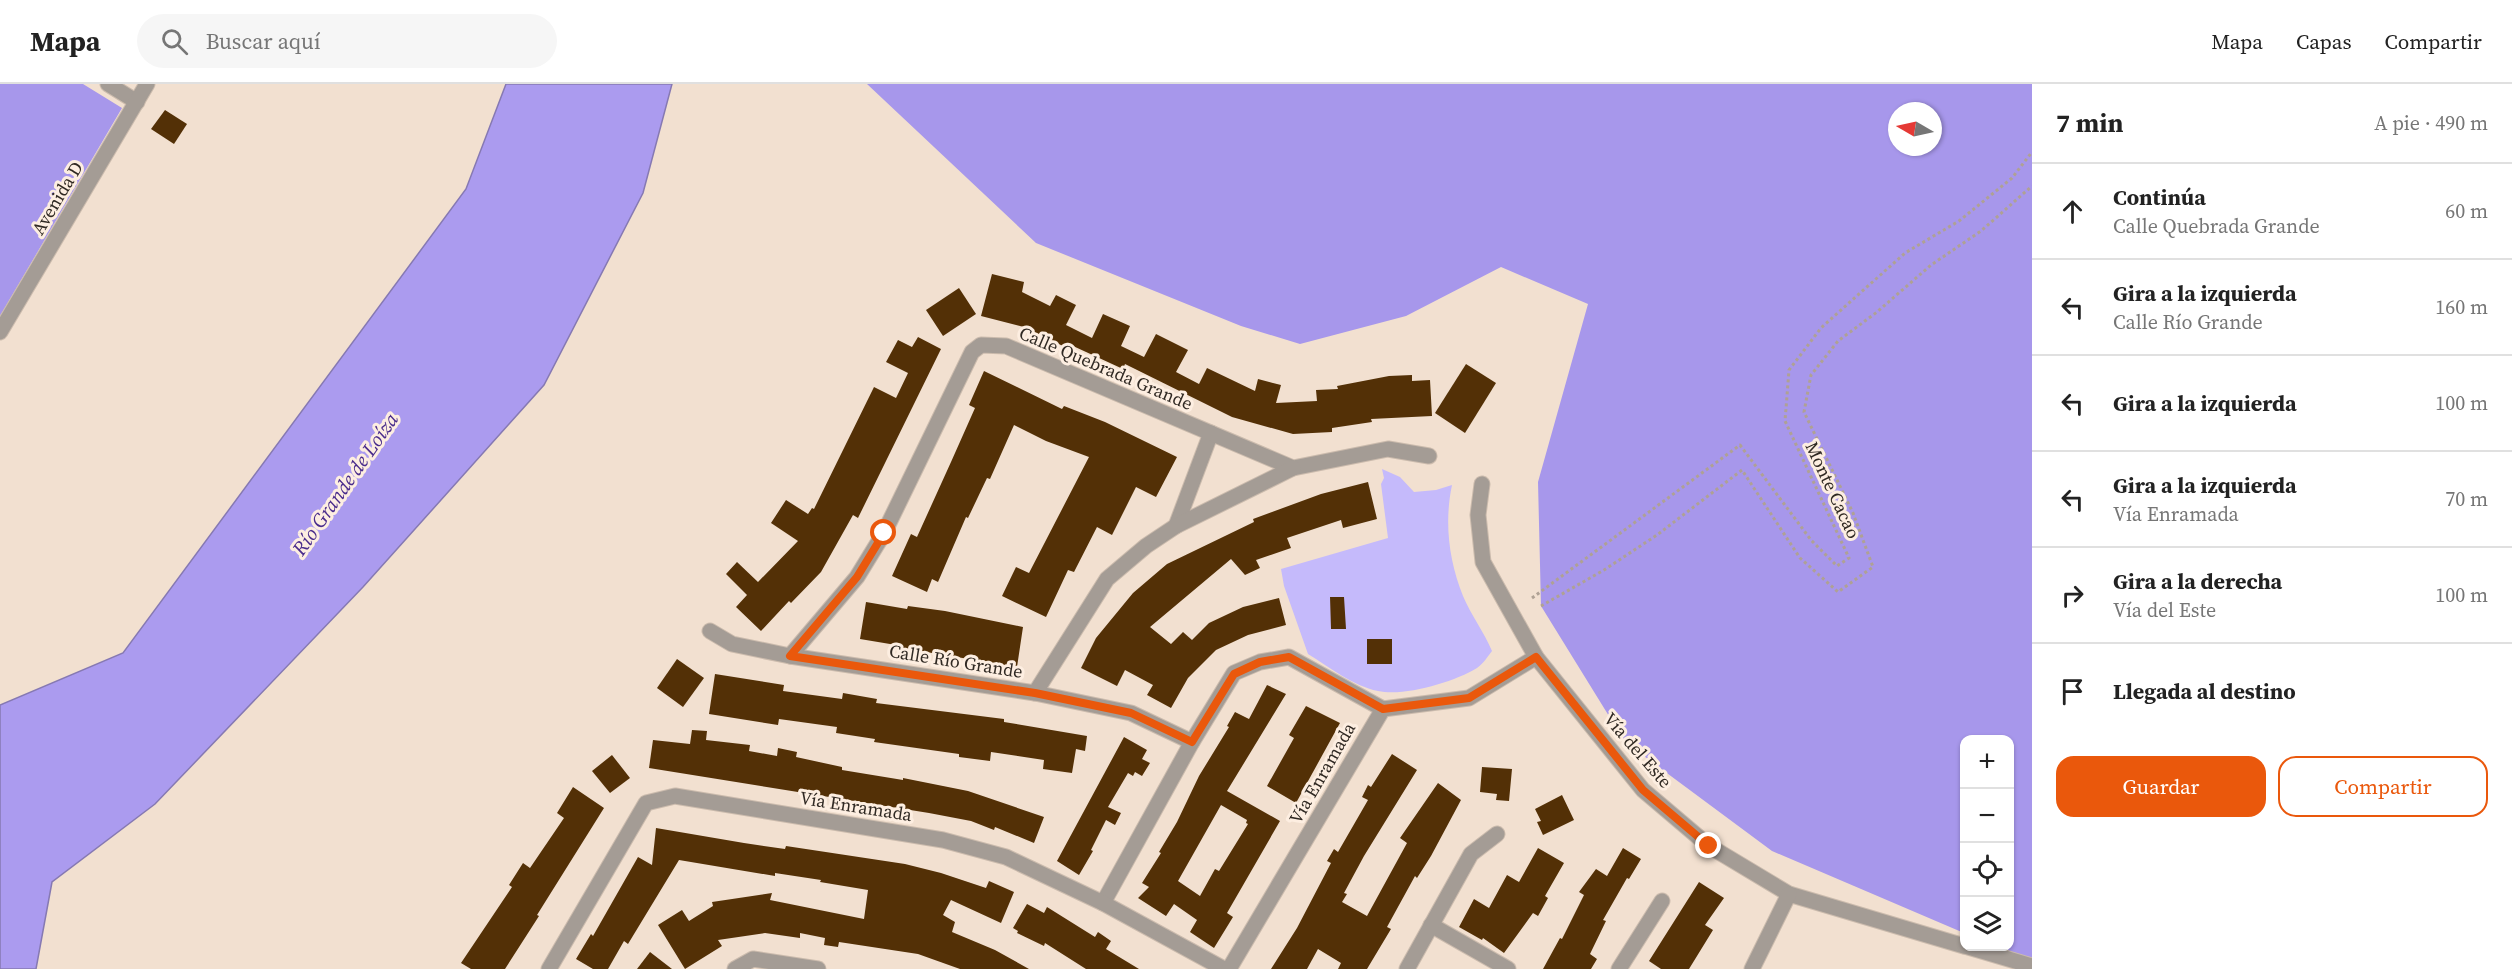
<!DOCTYPE html>
<html lang="es">
<meta charset="utf-8">
<style>
:root{--surface:#fff;--page:#f6f6f6;--text:#222;--muted:#767676;--line:#e0e0e0;--accent:#ea580c}
body{margin:0;font-family:"Source Serif 4",serif;background:var(--page);color:var(--text)}
.controls{position:absolute;right:18px;bottom:18px;display:grid;overflow:hidden;border-radius:12px;box-shadow:0 2px 4px #0004}
.controls button{width:54px;height:54px;display:grid;place-items:center;padding:0;border:0;border-bottom:2px solid var(--line);background:var(--surface);color:var(--text);font:30px sans-serif}
.compass{position:absolute;left:1888px;top:18px;width:54px;height:54px;border-radius:50%;background:var(--surface);box-shadow:0 2px 4px #0004;rotate:279deg}
.stop{position:absolute;width:18px;height:18px;margin:-14px;border:4px solid #ea580c;border-radius:50%;background:#fff}
.stop.end{background:#ea580c;border-color:#fff;box-shadow:0 2px 6px #0008}
.list{margin:0;padding:0;list-style:none}
h2{display:flex;justify-content:space-between;align-items:center;height:78px;margin:0;padding:0 24px;font-size:26px}
h2 small{font-size:20px;font-weight:400;color:var(--muted)}
.list li{display:grid;grid-template-columns:39px 1fr auto;gap:18px;align-items:center;box-sizing:border-box;height:96px;padding:0 24px;border-top:2px solid var(--line)}
.list b{display:block;font-size:22px;white-space:nowrap}
.list p{margin:0;font-size:20px;white-space:nowrap;color:var(--muted)}
.list em{font-size:20px;font-style:normal;color:var(--muted)}
.actions{display:flex;gap:12px;padding:18px 24px}
.actions a{flex:1;padding:14px 0;border:2px solid var(--accent);border-radius:18px;text-align:center;font-size:21px;color:var(--accent)}
.actions .main{background:var(--accent);color:#fff}
.icon{flex:none;width:33px;height:33px;fill:none;stroke:currentColor;stroke-width:2;stroke-linecap:round;stroke-linejoin:round}
.map{position:relative;flex:none;width:2032px;height:885px;overflow:hidden}
header{display:flex;align-items:center;gap:36px;box-sizing:border-box;height:84px;padding:0 30px;background:var(--surface);border-bottom:2px solid var(--line)}
header strong{font-size:28px}
nav{display:flex;gap:33px;margin-inline-start:auto;font-size:21px}
.search{width:420px;height:54px;background:var(--page);display:flex;align-items:center;gap:15px;box-sizing:border-box;padding:0 21px;border-radius:33px;color:var(--muted);font-size:22px}
main{display:flex}
aside{flex:1;background:var(--surface)}
.map>svg:first-child{display:block}
</style>
<header>
<strong>Mapa</strong>
<div class="search"><svg class="icon" aria-label="search" viewBox="0 0 24 24"><circle cx="10" cy="10" r="6"/><path d="M15 15l6 6"/></svg>Buscar aquí</div>
<nav><a>Mapa</a><a>Capas</a><a>Compartir</a></nav>
</header>
<main>
<div class="map">
<svg width="2032" height="885" viewBox="0 0 2032 885">
<rect width="100%" height="100%" fill="#f2e0d0"/>
<!-- green -->
<path fill="#c5bafb" d="M1382 385 1400 393 1414 408 1436 406 1452 401C1444 439 1449 477 1463 512 1471 531 1484 548 1492 567 1488 572 1483 580 1477 584 1454 598 1404 613 1378 607 1353 602 1329 583 1308 570L1284 502 1281 485 1388 454 1381 400 1384 394Z"/>
<!-- forest -->
<g fill="#a797eb" fill-rule="evenodd">
<polygon points="0,0 83,0 122,24 0,232"/>
<path d="M867 0H2032V878L1996 863 2010 862V656H1964V849L1772 767 1625 658 1541 522 1538 398 1588 220 1501 183 1406 232 1300 260 1241 242 1036 159ZM1897 27H1933V63H1897Z"/>
</g>
<!-- water -->
<polygon fill="#ab9bef" stroke="#8679b2" stroke-width="1.5" points="506,0 672,0 643,109 544,301 363,503 155,720 52,798 36,885 0,885 0,621 123,569 466,105"/>
<!-- building -->
<g fill="#533006" fill-rule="evenodd">
<polygon points="165,26 187,40 174,60 151,45"/>
<polygon points="992,190 1024,198 1022,208 1050,222 1056,211 1076,221 1066,241 1092,254 1103,230 1130,242 1121,262 1144,273 1156,250 1188,266 1176,288 1199,300 1207,284 1255,307 1258,295 1281,301 1276,319 1317,317 1316,306 1338,305 1337,302 1389,292 1412,291 1412,297 1430,296 1432,332 1371,335 1372,338 1332,344 1332,348 1293,350 1232,333 1125,280 1123,285 1073,262 1071,266 1024,243 981,232"/>
<polygon points="959,204 976,230 943,252 926,226"/>
<polygon points="918,253 941,265 858,434 853,431 821,488 791,519 789,517 761,547 736,523 747,511 726,490 737,478 758,498 798,457 771,439 786,416 808,430 812,424 814,425 874,303 896,314 908,289 886,278 898,256 912,263"/>
<polygon points="1466,280 1496,299 1465,349 1435,329"/>
<polygon points="984,287 1062,325 1064,322 1105,338 1177,373 1156,413 1136,403 1112,451 1097,443 1074,488 1068,486 1046,533 1002,512 1016,483 1029,489 1089,373 1046,357 1014,341 990,395 987,394 968,434 966,433 938,498 932,495 927,508 892,492 911,450 917,453 951,378 975,324 969,321"/>
<polygon points="1368,398 1377,435 1343,444 1341,436 1287,454 1291,464 1256,476 1260,484 1245,491 1231,475 1150,543 1171,560 1183,548 1192,556 1209,539 1243,523 1279,514 1286,541 1248,551 1216,566 1188,594 1171,624 1147,611 1153,601 1125,586 1117,602 1081,584 1096,554 1133,509 1167,480 1254,438 1253,435 1321,410"/>
<polygon points="1330,513 1344,513 1346,545 1331,545"/>
<polygon points="866,518 907,525 908,522 945,527 1023,543 1017,583 902,564 902,562 860,555"/>
<rect x="1367" y="555" width="25" height="25"/>
<polygon points="677,575 704,594 683,623 657,604"/>
<polygon points="715,590 784,601 783,607 842,615 843,609 877,615 876,619 1004,635 1004,638 1087,652 1085,667 1076,665 1072,689 1043,685 1044,676 991,668 990,677 959,673 959,670 874,658 875,655 836,649 837,643 779,635 778,641 709,630"/>
<path d="M1267 601 1286 610 1227 707 1280 737 1227 829 1233 833 1214 864 1190 848 1197 836 1174 820 1166 832 1138 814 1149 803 1142 799 1161 769 1159 768 1177 738 1199 692 1229 643 1227 642 1235 628 1249 635ZM1221 721 1247 736 1246 739 1248 740 1219 787 1215 785 1200 812 1178 797Z"/>
<polygon points="1306,622 1340,639 1296,719 1267,702 1294,654 1289,651"/>
<polygon points="692,646 707,647 706,656 750,661 749,667 777,672 778,664 797,668 796,673 842,683 842,686 903,696 903,694 968,707 1044,733 1034,759 995,743 994,746 971,737 929,729 649,684 653,656 690,660"/>
<polygon points="1124,653 1147,666 1142,675 1150,679 1142,692 1135,688 1133,692 1128,689 1108,723 1121,729 1115,741 1106,736 1091,766 1093,767 1079,791 1057,777"/>
<polygon points="1392,670 1417,686 1364,772 1344,809 1347,810 1342,818 1367,832 1407,759 1400,754 1438,699 1461,716 1431,772 1417,794 1415,792 1387,843 1391,845 1367,885 1338,885 1341,879 1318,865 1307,885 1271,885 1297,844 1331,779 1327,777 1334,765 1338,768 1368,716 1362,713 1368,701 1371,703"/>
<polygon points="612,671 630,694 610,709 592,687"/>
<polygon points="1482,683 1512,685 1509,717 1496,716 1497,710 1480,708"/>
<polygon points="573,703 604,724 537,831 539,832 505,885 471,885 461,879 512,803 509,801 523,779 530,784 564,734 557,729"/>
<polygon points="1562,711 1574,736 1543,751 1537,738 1541,737 1535,725"/>
<polygon points="656,744 744,759 785,765 786,762 905,780 941,789 986,804 989,797 1014,808 1001,839 951,816 943,831 955,838 952,848 995,866 1029,885 960,885 918,870 839,858 838,863 824,861 825,854 800,849 800,854 765,849 718,856 722,862 685,885 658,841 682,826 689,837 713,822 712,818 772,809 770,816 864,835 868,806 820,798 821,796 775,789 775,792 679,776 628,860 624,857 608,885 593,885 576,875 591,850 593,852 638,773 652,781"/>
<polygon points="1538,764 1564,779 1545,812 1548,814 1538,832 1533,829 1504,869 1483,854 1482,856 1459,843 1474,815 1489,824 1507,791 1519,798"/>
<polygon points="1623,764 1641,775 1629,795 1627,794 1603,836 1606,837 1590,870 1597,875 1591,885 1543,885 1560,854 1562,855 1584,811 1579,808 1596,785 1607,792"/>
<polygon points="1699,798 1724,814 1705,841 1713,846 1689,885 1661,885 1649,877"/>
<polygon points="1027,820 1044,829 1047,823 1095,853 1098,848 1111,857 1106,865 1139,885 1086,885 1045,859 1044,862 1017,849 1018,847 1013,844"/>
<polygon points="650,868 672,885 637,885"/>
</g>
<g fill="none" stroke-linecap="round" stroke-linejoin="round">
<defs>
<g id="minor">
<polyline points="108,0 137,18"/>
<polyline points="1482,400 1478,431 1483,478 1536,573 1643,706 1709,762 1789,810 1964,862"/>
<polyline points="1176,442 1211,349"/>
<polyline points="710,547 732,560 790,572 1035,609 1131,629 1192,658"/>
<polyline points="790,572 857,493 884,449 972,268 981,261 1006,262 1293,384 1388,365 1429,372"/>
<polyline points="1035,609 1107,495 1146,462 1176,442 1293,384"/>
<polyline points="1103,819 1192,658 1234,589 1260,578 1289,573 1383,625"/>
<polyline points="1431,841 1508,885"/>
<polyline points="1965,862 2032,882"/>
<polyline points="549,885 646,719 675,712 943,756 1006,773 1103,819 1224,885"/>
<polyline points="735,885 753,875 818,885"/>
<polyline points="1229,885 1383,625 1469,614 1536,573"/>
<polyline points="1407,885 1471,770 1497,750"/>
<polyline points="1619,885 1662,817"/>
<polyline points="1752,885 1789,810"/>
</g>
<polyline id="tertiary" points="0,248 147,0"/>
</defs>
<!-- minor casing -->
<use href="#minor" stroke="#cbbbad" stroke-width="17"/>
<!-- tertiary casing -->
<use href="#tertiary" stroke="#cbbbad" stroke-width="17"/>
<!-- path -->
<g stroke="#afa194" stroke-width="3" stroke-dasharray="3 3" stroke-linecap="butt">
<polyline points="1532,514 1740,361 1811,456 1837,482 1849,474 1785,337 1789,286 1821,244 1905,169 1959,137 2012,94 2032,68"/>
<polyline points="1541,522 1604,486 1657,451 1742,386 1800,474 1838,508 1873,483 1853,429 1804,328 1811,291 1838,257 1877,228 1931,181 1981,147 2032,102"/>
</g>
<!-- minor -->
<use href="#minor" stroke="#a49c95" stroke-width="15"/>
<!-- tertiary -->
<use href="#tertiary" stroke="#a49c95" stroke-width="15"/>
</g>
<g fill="none" stroke-linecap="round" stroke-linejoin="round">
<!-- route -->
<polyline stroke="#ea580c" stroke-width="8" points="884,449 857,493 790,572 1035,609 1131,629 1192,658 1234,590 1260,578 1289,573 1383,625 1469,614 1536,573 1643,706 1709,762"/>
</g>
<g text-anchor="middle" dominant-baseline="central" stroke-width="6" stroke-linejoin="round" paint-order="stroke">
<!-- street labels -->
<g font-size="18" fill="#302923" stroke="#fdeee1">
<text transform="translate(57 114) rotate(-59)">Avenida D</text>
<text transform="translate(1106 284) rotate(23)">Calle Quebrada Grande</text>
<text transform="translate(1833 406) rotate(65)">Monte Cacao</text>
<text transform="translate(956 577) rotate(9)">Calle Río Grande</text>
<text transform="translate(1638 666) rotate(49)">Vía del Este</text>
<text transform="translate(1322 689) rotate(-60)">Vía Enramada</text>
<text transform="translate(856 722) rotate(9)">Vía Enramada</text>
</g>
<!-- water labels -->
<g font-size="20" font-style="italic" fill="#4a2c8c" stroke="#fdeee1">
<text transform="translate(345 400) rotate(-55)">Río Grande de Loíza</text>
</g>
</g>
</svg>
<div class="controls">
<button>+</button>
<button>−</button>
<button><svg class="icon" aria-label="locate" viewBox="0 0 24 24"><circle cx="12" cy="12" r="6"/><path d="M12 2v4M12 18v4M2 12h4M18 12h4"/></svg></button>
<button><svg class="icon" aria-label="layers" viewBox="0 0 24 24"><path d="M12 4l9 5-9 5-9-5zM3 14l9 5 9-5"/></svg></button>
</div>
<svg class="compass" viewBox="-18 -18 36 36"><path d="M0-13l5 13h-10z" fill="#e53935"/><path d="M0 13l5-13h-10z" fill="#767676"/></svg>
<div class="stop" style="left:884px;top:449px"></div>
<div class="stop end" style="left:1709px;top:762px"></div>
</div>
<aside>
<h2>7 min<small>A pie · 490 m</small></h2>
<ul class="list">
<li><svg class="icon" aria-label="ahead" viewBox="0 0 24 24"><path d="M12 20V5M6 11l6-6 6 6"/></svg><div><b>Continúa</b><p>Calle Quebrada Grande</p></div><em>60 m</em></li>
<li><svg class="icon" aria-label="left" viewBox="0 0 24 24"><path d="M17 20v-9H6M10 6l-5 5 5 5"/></svg><div><b>Gira a la izquierda</b><p>Calle Río Grande</p></div><em>160 m</em></li>
<li><svg class="icon" aria-label="left" viewBox="0 0 24 24"><path d="M17 20v-9H6M10 6l-5 5 5 5"/></svg><div><b>Gira a la izquierda</b></div><em>100 m</em></li>
<li><svg class="icon" aria-label="left" viewBox="0 0 24 24"><path d="M17 20v-9H6M10 6l-5 5 5 5"/></svg><div><b>Gira a la izquierda</b><p>Vía Enramada</p></div><em>70 m</em></li>
<li><svg class="icon" aria-label="right" viewBox="0 0 24 24"><path d="M7 20v-9h11M14 6l5 5-5 5"/></svg><div><b>Gira a la derecha</b><p>Vía del Este</p></div><em>100 m</em></li>
<li><svg class="icon" aria-label="arrive" viewBox="0 0 24 24"><path d="M6 21V4h12l-3 4 3 4H6"/></svg><div><b>Llegada al destino</b></div></li>
</ul>
<div class="actions"><a class="main">Guardar</a><a>Compartir</a></div>
</aside>
</main>
